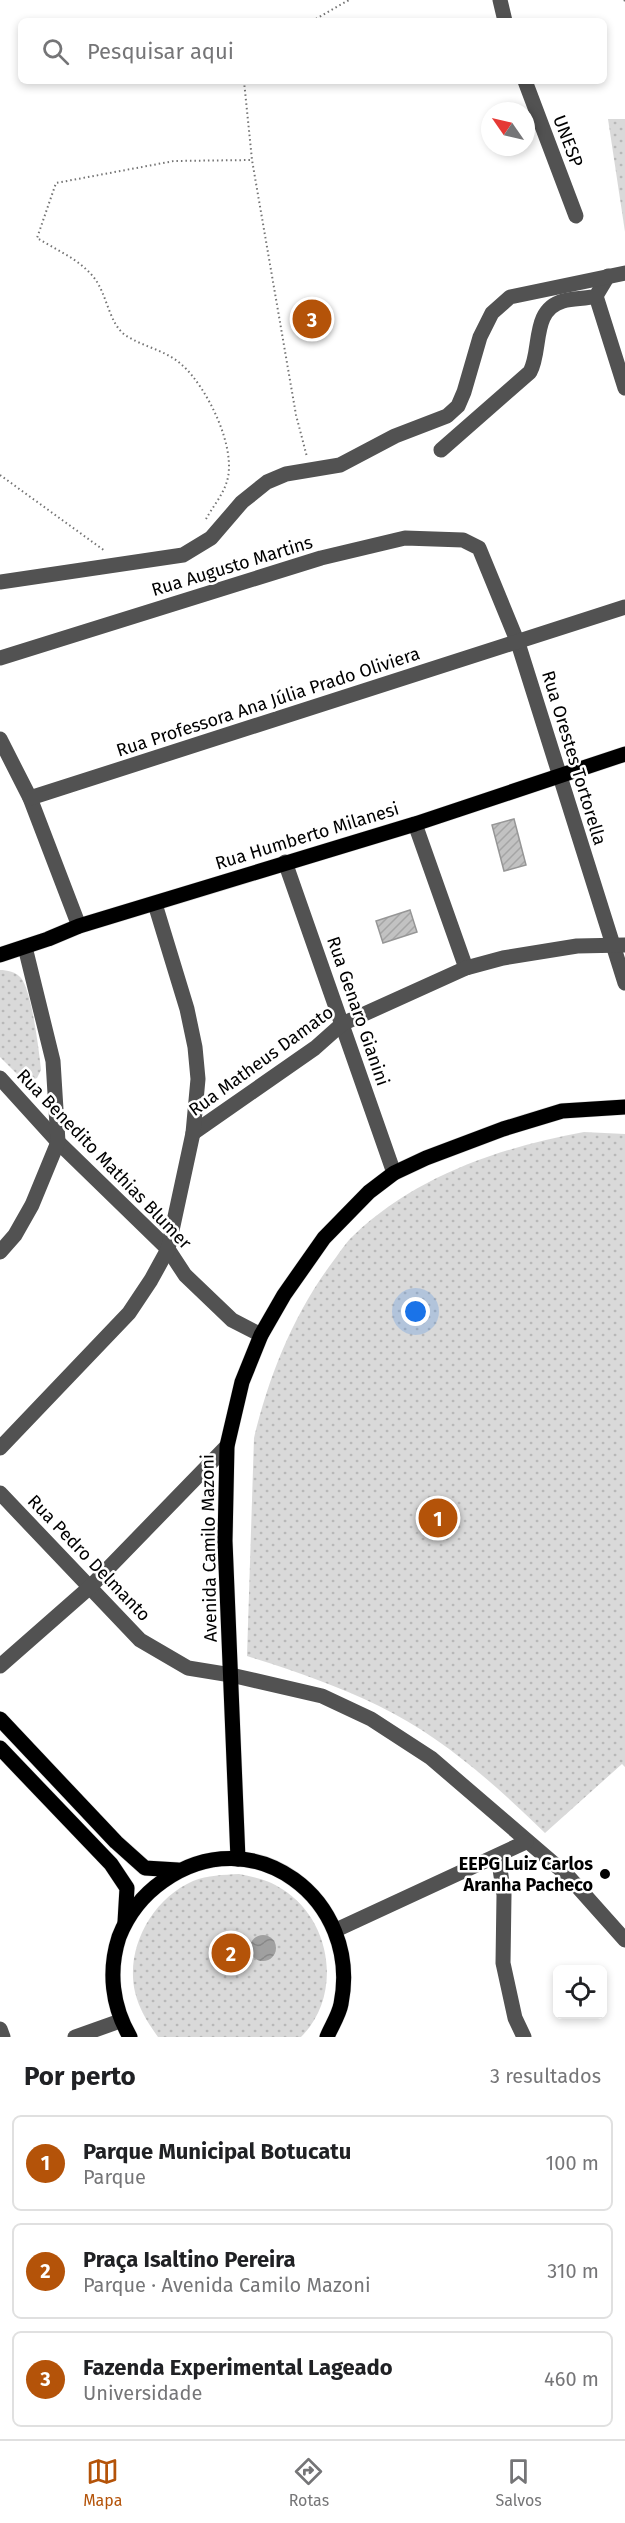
<!DOCTYPE html>
<html lang="pt">
<meta charset="utf-8">
<style>
:root{--surface:#fff;--page:#f2f2f2;--text:#202124;--muted:#757577;--line:#e0e0e0;--accent:#b45309}
body{margin:0;font-family:"Fira Sans",sans-serif;background:var(--page);color:var(--text)}
.controls{position:absolute;right:18px;bottom:18px;display:grid;overflow:hidden;border-radius:9px;box-shadow:0 3px 9px #0003}
.controls button{width:54px;height:54px;display:grid;place-items:center;padding:0;border:0;border-bottom:2px solid var(--line);background:var(--surface);color:var(--text);font:30px sans-serif}
.compass{position:absolute;left:481px;top:102px;width:54px;height:54px;border-radius:50%;background:var(--surface);box-shadow:0 3px 9px #0003;rotate:304deg}
.you{position:absolute;left:416px;top:1312px;width:21px;height:21px;margin:-15px;border:4px solid #fff;border-radius:50%;background:#1a73e8;box-shadow:0 0 0 9px #1a73e833}
.badge{display:grid;place-items:center;width:39px;height:39px;border-radius:50%;background:var(--accent);color:#fff;font-size:20px;font-weight:700}
.pin{position:absolute;translate:-50% -50%;border:3px solid #fff;box-shadow:0 2px 6px #0006}
.list{margin:0;padding:0;list-style:none}
h2{display:flex;justify-content:space-between;align-items:center;height:78px;margin:0;padding:0 24px;font-size:26px}
h2 small{font-size:20px;font-weight:400;color:var(--muted)}
.list li{display:grid;grid-template-columns:39px 1fr auto;gap:18px;align-items:center;box-sizing:border-box;height:96px;margin:0 12px 12px;padding:0 12px;border:2px solid var(--line);border-radius:9px}
.list b{display:block;font-size:22px;white-space:nowrap}
.list p{margin:0;font-size:20px;white-space:nowrap;color:var(--muted)}
.list em{font-size:20px;font-style:normal;color:var(--muted)}
.icon{flex:none;width:33px;height:33px;fill:none;stroke:currentColor;stroke-width:2;stroke-linecap:round;stroke-linejoin:round}
.map{position:relative;flex:none;width:625px;height:2037px;overflow:hidden}
.search{position:absolute;background:var(--surface);box-shadow:0 3px 9px #0003;left:18px;right:18px;top:18px;height:66px;display:flex;align-items:center;gap:15px;box-sizing:border-box;padding:0 21px;border-radius:9px;color:var(--muted);font-size:22px}
.sheet{height:402px;background:var(--surface)}
nav{display:flex;justify-content:space-around;align-items:center;box-sizing:border-box;height:84px;border-top:2px solid var(--line);background:var(--surface);font-size:16px;color:var(--muted)}
nav a{display:grid;justify-items:center;gap:3px}
nav .on{color:var(--accent)}
.map>svg:first-child{display:block}
</style>
<div class="map">
<svg width="625" height="2037" viewBox="0 0 625 2037">
<defs>
<pattern id="grass-dots" width="8" height="8" patternUnits="userSpaceOnUse" patternTransform="scale(1.5)"><rect width="8" height="8" fill="#d9d9d9"/><path d="M2 2h.1M6 6h.1" fill="none" stroke="#b8b8b8" stroke-width="1.8" stroke-linecap="round"/></pattern>
<pattern id="water-waves" width="16" height="10" patternUnits="userSpaceOnUse" patternTransform="scale(1.5)"><rect width="16" height="10" fill="#a0a0a0"/><path d="M0 5q4-4 8 0t8 0" fill="none" stroke="#888"/></pattern>
<pattern id="building-hatch" width="6" height="6" patternUnits="userSpaceOnUse" patternTransform="scale(1.5)"><rect width="6" height="6" fill="#c2c2c2"/><path d="M-1 1l2-2M0 6l6-6M5 7l2-2" fill="none" stroke="#a5a5a5"/></pattern>
</defs>
<rect width="100%" height="100%" fill="#fff"/>
<!-- grass -->
<g fill="url(#grass-dots)">
<polygon points="608,119 625,119 625,232"/>
<path d="M0 970C7 970 16 972 21 978 32 992 39 1051 41 1070L37 1078 29 1081 22 1079 0 1057Z"/>
<path d="M584 1132 625 1134V1767L622 1764 545 1833C496 1785 441 1736 379 1706 336 1685 292 1670 247 1656L254 1438C269 1375 294 1313 334 1260 340 1252 346 1242 354 1235 416 1176 501 1147 584 1132Z"/>
<path d="M239 1874C254 1877 269 1880 282 1889 332 1920 343 1995 301 2037H158C148 2023 139 2009 135 1992 125 1948 152 1899 193 1881 208 1875 223 1875 239 1874Z"/>
</g>
<!-- water -->
<circle fill="url(#water-waves)" cx="263" cy="1948" r="13"/>
<!-- building -->
<g fill="url(#building-hatch)" stroke="#969696" stroke-width="1.5">
<polygon points="514,819 526,865 504,871 492,825"/>
<polygon points="410,910 417,932 383,943 376,921"/>
</g>
<g fill="none" stroke-linecap="round" stroke-linejoin="round">
<defs>
<g id="major">
<polyline points="0,955 48,939 79,926 415,824 625,754"/>
<polyline points="0,1719 116,1842 145,1868 178,1870"/>
<polyline points="0,1748 111,1864 127,1888 125,1922"/>
<polyline points="238,1859 225,1541 227,1446 242,1382 261,1335 284,1295 324,1238 369,1192 394,1173 426,1158 503,1129 562,1111 625,1107"/>
<path d="M130 2037C112 2006 108 1971 119 1937 128 1914 143 1895 163 1881 253 1817 362 1899 341 2004 339 2015 331 2027 327 2037"/>
</g>
</defs>
<!-- major casing -->
<use href="#major" stroke="#dbdbdb" stroke-width="16"/>
<!-- path -->
<g stroke="#747474" stroke-width="2" stroke-dasharray="1.5 3" stroke-linecap="butt">
<polyline points="624,0 625,1"/>
<polyline points="312,21 349,0"/>
<polyline points="244,81 252,160 296,415 307,457"/>
<polyline points="0,475 105,551"/>
<path d="M206 519C212 508 222 496 226 484 239 451 207 387 182 365 166 350 143 347 125 335 109 323 107 295 95 279 80 259 56 250 37 238L56 183 174 161 252 160"/>
</g>
<!-- minor -->
<g stroke="#525252" stroke-width="15">
<polyline points="500,0 505,21"/>
<polyline points="525,81 576,216"/>
<polyline points="596,296 625,388"/>
<path d="M441 450 530 372C542 350 531 310 563 301 574 298 585 299 596 296L608 276"/>
<polyline points="0,582 183,555 211,538 242,502 267,482 286,474 340,465 395,436 447,416 458,406 464,392 480,337 492,313 510,297 625,273"/>
<polyline points="0,658 321,558 405,538 463,540 479,548 518,643 625,983"/>
<polyline points="0,739 30,798 79,926"/>
<polyline points="30,798 625,607"/>
<polyline points="415,824 466,968"/>
<polyline points="285,862 394,1173"/>
<polyline points="0,1078 58,1142 168,1249 185,1275 232,1320 261,1335"/>
<polyline points="193,1133 315,1048 342,1024 466,968 503,958 577,946 625,945"/>
<polyline points="0,1252 15,1235 32,1205 58,1142 53,1061 25,947"/>
<polyline points="0,1448 129,1313 151,1280 168,1249 193,1133 198,1079 195,1047 187,1009 155,904"/>
<polyline points="0,1493 140,1640 188,1668 231,1675 322,1696 371,1719 431,1758 567,1875 625,1940"/>
<polyline points="0,1666 90,1587 227,1446"/>
<polyline points="498,1856 504,1895 503,1963 515,2018 524,2037"/>
<polyline points="336,1930 526,1842"/>
<polyline points="0,2029 3,2037"/>
<polyline points="75,2037 120,2021"/>
</g>
<!-- major -->
<use href="#major" stroke="#000" stroke-width="15"/>
</g>
<!-- markers -->
<circle fill="#000" stroke="#fff" stroke-width="2" cx="605" cy="1874" r="6"/>
<g text-anchor="middle" dominant-baseline="central" stroke-width="5" stroke-linejoin="round" paint-order="stroke">
<!-- street labels -->
<g font-size="18" fill="#000" stroke="#fff">
<text transform="translate(568 141) rotate(69)">UNESP</text>
<text transform="translate(232 566) rotate(-17)">Rua Augusto Martins</text>
<text transform="translate(268 702) rotate(-18)">Rua Professora Ana Júlia Prado Oliviera</text>
<text transform="translate(574 758) rotate(73)">Rua Orestes Tortorella</text>
<text transform="translate(307 836) rotate(-17)">Rua Humberto Milanesi</text>
<text transform="translate(358 1011) rotate(71)">Rua Genaro Gianini</text>
<text transform="translate(261 1061) rotate(-36)">Rua Matheus Damato</text>
<text transform="translate(104 1159) rotate(46)">Rua Benedito Mathias Blumer</text>
<text transform="translate(209 1548) rotate(-91)">Avenida Camilo Mazoni</text>
<text transform="translate(89 1558) rotate(46)">Rua Pedro Delmanto</text>
</g>
<!-- poi labels -->
<g font-size="18" font-weight="bold" fill="#000" stroke="#fff" text-anchor="end">
<text x="593" y="1864">EEPG Luiz Carlos<tspan x="593" dy="21">Aranha Pacheco</tspan></text>
</g>
</g>
</svg>
<div class="controls">
<button><svg class="icon" aria-label="locate" viewBox="0 0 24 24"><circle cx="12" cy="12" r="6"/><path d="M12 2v4M12 18v4M2 12h4M18 12h4"/></svg></button>
</div>
<svg class="compass" viewBox="-18 -18 36 36"><path d="M0-13l5 13h-10z" fill="#e53935"/><path d="M0 13l5-13h-10z" fill="#757577"/></svg>
<div class="you"></div>
<div class="pin badge" style="left:438px;top:1518px">1</div>
<div class="pin badge" style="left:231px;top:1953px">2</div>
<div class="pin badge" style="left:312px;top:319px">3</div>
<div class="search"><svg class="icon" aria-label="search" viewBox="0 0 24 24"><circle cx="10" cy="10" r="6"/><path d="M15 15l6 6"/></svg>Pesquisar aqui</div>
</div>
<section class="sheet">
<h2>Por perto<small>3 resultados</small></h2>
<ul class="list">
<li><span class="badge">1</span><div><b>Parque Municipal Botucatu</b><p>Parque</p></div><em>100 m</em></li>
<li><span class="badge">2</span><div><b>Praça Isaltino Pereira</b><p>Parque · Avenida Camilo Mazoni</p></div><em>310 m</em></li>
<li><span class="badge">3</span><div><b>Fazenda Experimental Lageado</b><p>Universidade</p></div><em>460 m</em></li>
</ul>
</section>
<nav>
<a class="on"><svg class="icon" aria-label="map" viewBox="0 0 24 24"><path d="M3 6l6-2 6 2 6-2v14l-6 2-6-2-6 2zM9 4v14M15 6v14"/></svg>Mapa</a>
<a><svg class="icon" aria-label="directions" viewBox="0 0 24 24"><path d="M12 3l9 9-9 9-9-9zM9 14v-3h6M13 9l2 2-2 2"/></svg>Rotas</a>
<a><svg class="icon" aria-label="saved" viewBox="0 0 24 24"><path d="M7 4h10v16l-5-4-5 4z"/></svg>Salvos</a>
</nav>
